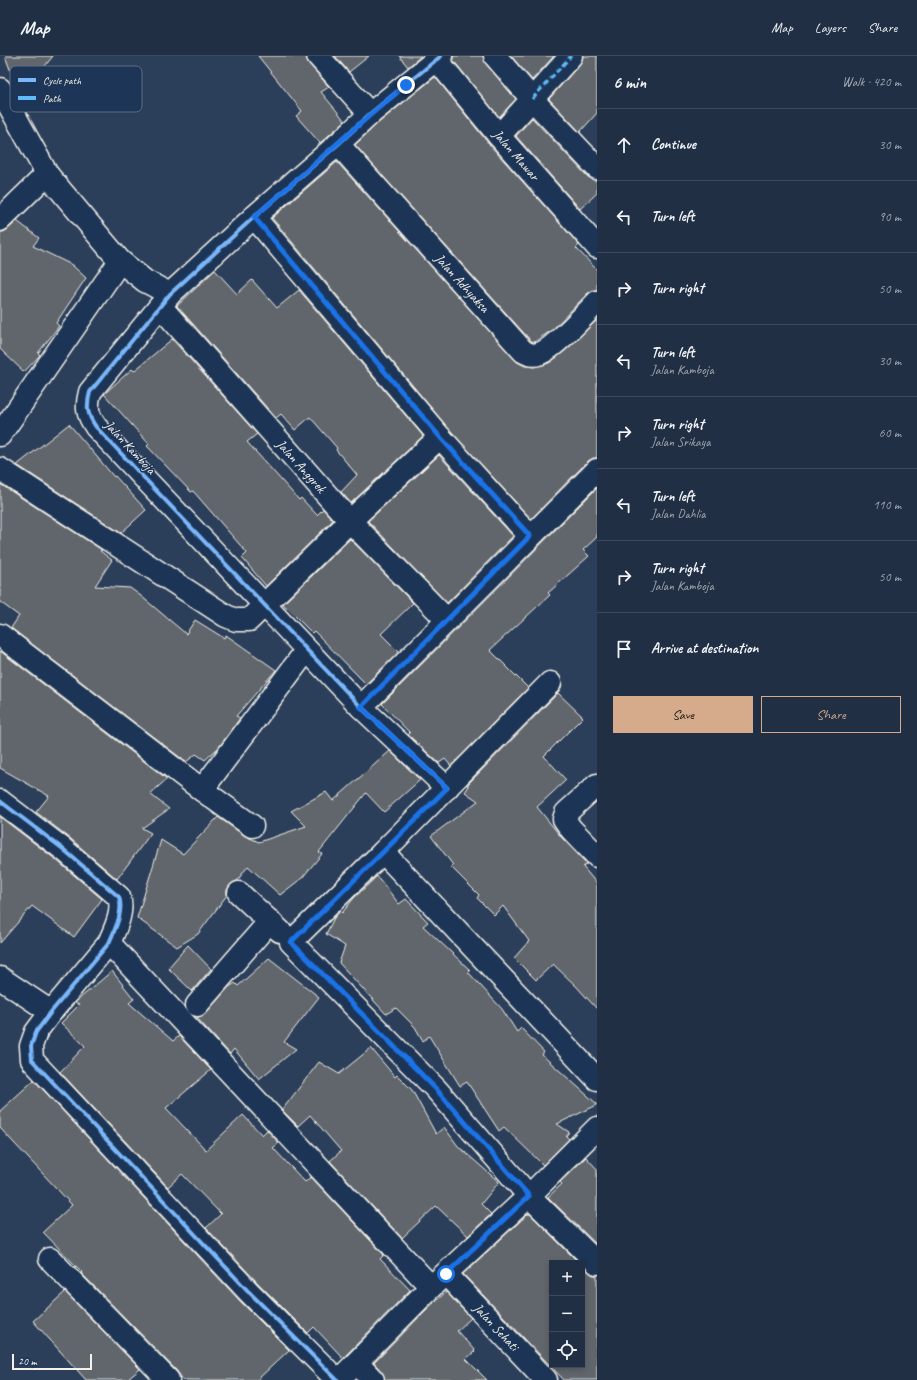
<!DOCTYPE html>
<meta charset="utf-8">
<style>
:root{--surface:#202f44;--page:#28374b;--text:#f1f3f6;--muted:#a2a9b2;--line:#3d4a5d;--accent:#d6ab8b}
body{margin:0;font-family:Caveat,sans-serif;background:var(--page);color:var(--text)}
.controls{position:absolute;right:12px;bottom:12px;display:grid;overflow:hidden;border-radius:0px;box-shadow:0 2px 6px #0003}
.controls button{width:36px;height:36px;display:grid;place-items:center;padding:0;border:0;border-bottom:1px solid var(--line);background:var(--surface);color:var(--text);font:20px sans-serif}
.scale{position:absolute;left:12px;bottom:10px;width:80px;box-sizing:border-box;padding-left:4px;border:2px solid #f4f1e8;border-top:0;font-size:11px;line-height:14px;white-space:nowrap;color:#f4f1e8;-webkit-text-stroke:3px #1d3557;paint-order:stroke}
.stop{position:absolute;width:12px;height:12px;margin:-9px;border:3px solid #1a73e8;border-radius:50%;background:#fff}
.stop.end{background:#1a73e8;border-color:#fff;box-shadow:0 1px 4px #0008}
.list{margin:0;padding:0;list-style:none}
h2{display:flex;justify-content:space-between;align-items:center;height:52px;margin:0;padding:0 16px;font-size:17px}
h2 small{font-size:13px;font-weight:400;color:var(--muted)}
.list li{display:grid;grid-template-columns:26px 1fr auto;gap:12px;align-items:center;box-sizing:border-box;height:72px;padding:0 16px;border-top:1px solid var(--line)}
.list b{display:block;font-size:15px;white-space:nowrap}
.list p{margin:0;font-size:13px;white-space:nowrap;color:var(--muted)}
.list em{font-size:13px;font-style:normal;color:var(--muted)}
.actions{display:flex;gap:8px;padding:12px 16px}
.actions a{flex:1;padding:9px 0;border:1px solid var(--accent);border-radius:0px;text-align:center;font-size:14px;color:var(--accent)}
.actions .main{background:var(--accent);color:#111}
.icon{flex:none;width:22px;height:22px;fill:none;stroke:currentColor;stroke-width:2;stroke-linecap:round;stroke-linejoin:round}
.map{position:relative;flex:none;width:597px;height:1324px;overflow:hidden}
header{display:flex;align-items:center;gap:24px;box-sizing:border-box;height:56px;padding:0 20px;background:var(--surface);border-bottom:1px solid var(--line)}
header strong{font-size:19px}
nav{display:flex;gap:22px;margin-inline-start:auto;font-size:14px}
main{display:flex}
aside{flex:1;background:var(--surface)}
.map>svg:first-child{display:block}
</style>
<header>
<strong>Map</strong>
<nav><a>Map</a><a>Layers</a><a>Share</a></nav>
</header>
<main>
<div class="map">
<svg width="597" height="1324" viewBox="0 0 597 1324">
<rect width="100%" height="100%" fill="#2b3f5b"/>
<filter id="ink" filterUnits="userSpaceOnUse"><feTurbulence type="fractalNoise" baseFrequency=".025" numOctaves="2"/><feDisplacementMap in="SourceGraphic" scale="8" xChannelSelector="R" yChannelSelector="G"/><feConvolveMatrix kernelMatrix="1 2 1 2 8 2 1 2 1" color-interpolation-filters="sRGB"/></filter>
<g filter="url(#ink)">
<!-- building -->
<g fill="#61666c" stroke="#f4f1e8">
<polygon points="5,0 53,0 28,31 11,16"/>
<polygon points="258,0 306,0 309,8 329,31 321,36 345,65 320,87 296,60 302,55"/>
<polygon points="335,0 369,0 349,16"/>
<polygon points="399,0 421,0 408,11"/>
<polygon points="453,0 483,0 486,8 516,43 499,61 453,4"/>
<polygon points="511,0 554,0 532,24"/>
<polygon points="583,0 597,0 597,57 580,76 549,43 580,8"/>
<polygon points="435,21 489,88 579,189 576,192 597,214 597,234 593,234 588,237 552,274 534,286 531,285 355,89 378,67"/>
<polygon points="532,62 588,121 593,124 597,124 597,137 580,153 516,80"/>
<polygon points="337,106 517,306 525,310 534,311 549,307 568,292 597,264 597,402 593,402 588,405 531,463 449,373 272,162"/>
<polygon points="17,165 39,182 33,190 72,209 86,222 56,267 59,270 38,297 40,299 24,316 0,293 0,176 3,176 8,173"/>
<polygon points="215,214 237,238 252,224 277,252 299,234 423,380 351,447 341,436 357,419 336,394 337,392 310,361 295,374 281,358 276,362 177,250"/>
<polygon points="172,283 257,378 247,386 299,444 301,442 317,459 323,453 333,464 266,530 242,502 247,497 193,435 191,436 147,390 149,388 104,338 132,313 134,315"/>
<polygon points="69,368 114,421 115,420 146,454 121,477 17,409"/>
<polygon points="439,399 513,480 447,547 368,465"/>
<polygon points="0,428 102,494 100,495 112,504 95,530 130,532 141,540 186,578 195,564 224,582 226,579 276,614 236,660 240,662 219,691 205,704 196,698 186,706 11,572 19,560 0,546"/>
<polygon points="597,432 597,481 583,494 589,500 548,537 550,539 490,594 528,632 451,710 445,703 439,707 408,679 410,677 382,648"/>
<polygon points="350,483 413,547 381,578 399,596 366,628 314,575 312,577 283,548"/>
<polygon points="0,595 167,723 150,738 169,753 142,772 151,777 117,823 71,783 36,756 49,740 0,712"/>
<polygon points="558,637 583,661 544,700 566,724 537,751 562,782 587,808 583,811 597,828 597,953 576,930 553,908 536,924 514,902 529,885 503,850 494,859 477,842 479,839 451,811 453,809 431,780 478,745 465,736 469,730 467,729"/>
<polygon points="390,695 420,724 384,756 366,737 319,796 322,798 302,822 280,839 248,810 237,825 230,829 227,834 227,839 198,878 177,891 137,862 161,784 183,798 218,761 245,780 259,786 306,770 291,755 326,736 333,745"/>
<polygon points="0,761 55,803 102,843 74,881 32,850 0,887"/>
<polygon points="377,820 399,848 406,843 428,866 423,870 470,914 468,916 502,953 517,976 521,972 544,996 542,999 597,1048 597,1049 557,1068 569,1076 566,1080 569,1083 543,1109 504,1071 499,1075 467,1026 460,1030 429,980 423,985 415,971 396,952 386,958 339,907 345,890 326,878 334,862 340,855 342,857 354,842"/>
<polygon points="188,889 211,913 192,935 168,912"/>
<polygon points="269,902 319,941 284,986 296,993 259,1023 234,993 230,998 197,962 206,957 229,931 235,927 238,930"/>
<polygon points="112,915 134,943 129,947 173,985 179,980 211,1014 166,1052 206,1094 243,1059 262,1079 267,1074 279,1087 273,1092 305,1126 311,1121 384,1199 380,1203 410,1234 343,1302 314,1271 308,1277 258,1227 206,1172 221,1158 182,1118 168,1131 60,1016 85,990 61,967 79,949 75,947 79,943"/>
<polygon points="371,992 395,1021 397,1019 412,1034 436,1078 444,1071 458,1090 499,1126 481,1148 491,1158 468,1180 436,1150 402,1182 330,1105 341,1095 310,1059 298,1070 282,1054 319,1006 339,1018"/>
<polygon points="34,1024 240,1245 289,1294 257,1324 183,1324 177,1315 81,1217 82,1216 43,1176 72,1149 0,1072 0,1055"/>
<polygon points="586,1101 597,1113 597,1189 548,1141 562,1128 560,1126"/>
<polygon points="528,1158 530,1158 579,1207 552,1207 552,1309 582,1309 582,1210 589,1216 593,1219 597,1219 597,1324 564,1324 463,1218"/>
<polygon points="65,1236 140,1313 127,1324 86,1324 33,1265"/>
<polygon points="446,1236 471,1262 457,1275 475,1295 466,1303 487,1324 385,1324 382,1316 374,1307 427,1253"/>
</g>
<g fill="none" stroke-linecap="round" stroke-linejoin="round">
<defs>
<g id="minor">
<polyline points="318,0 370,58"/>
<path d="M441 0 370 58 338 88 254 161 170 238 90 336C86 351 87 358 96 371L361 651 447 732"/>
<polyline points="495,0 532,43 597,112"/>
<polyline points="437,4 499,80 597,191"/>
<polyline points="0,33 47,118 120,205 145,225 170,238"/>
<polyline points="499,80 571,0"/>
<path d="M338 88 523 295C528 298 533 300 538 298 552 295 586 257 597 246"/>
<polyline points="254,161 440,381 530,480"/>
<polyline points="0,164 47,118"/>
<polyline points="161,251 350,465 447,564"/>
<polyline points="0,379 120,205"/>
<polyline points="0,413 226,560 236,564 249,564 350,465 440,381"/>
<polyline points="0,579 202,734 252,770"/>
<polyline points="550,627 383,796 597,1023"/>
<polyline points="361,651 597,414"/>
<polyline points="597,729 566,757 564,763 571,773 597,800"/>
<polyline points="202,734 306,595"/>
<path d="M0 745 63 793 119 841C124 856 115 873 109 887L51 956 36 976 31 990 32 1004 249 1236 337 1324"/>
<polyline points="383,796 291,886 436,1033 529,1140 597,1207"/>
<polyline points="239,837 280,875"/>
<polyline points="109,887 431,1231"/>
<polyline points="0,922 51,956"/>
<polyline points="197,949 270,865"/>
<polyline points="50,1203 168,1324"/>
<polyline points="446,1218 546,1324"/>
<polyline points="357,1307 373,1324"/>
<polyline points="339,1324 431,1231 529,1140 597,1072"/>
</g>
</defs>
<!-- minor casing -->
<use href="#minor" stroke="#f4f1e8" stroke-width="25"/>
<!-- minor -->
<use href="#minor" stroke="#1d3557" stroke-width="22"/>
<!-- quiet -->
<polyline stroke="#60bafa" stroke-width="3" stroke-dasharray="6 3" stroke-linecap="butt" points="532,43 571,0"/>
<defs>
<g id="cycleway">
<path d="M441 0 370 58 338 88 254 161 170 238 90 336C86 351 87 358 96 371L361 651 447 732"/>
<path d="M0 745 63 793 119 841C124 856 115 873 109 887L51 956 36 976 31 990 32 1004 249 1236 337 1324"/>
</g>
</defs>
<!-- cycleway casing -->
<use href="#cycleway" stroke="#1d3557" stroke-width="6"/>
<!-- cycleway -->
<use href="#cycleway" stroke="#7ab7fb" stroke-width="4"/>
</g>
</g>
<g fill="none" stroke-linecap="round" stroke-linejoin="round" filter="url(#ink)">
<!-- route -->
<path stroke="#1a73e8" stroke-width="5" d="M406 29C354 71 305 117 254 161L440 381 530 480 361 651 447 732 383 796 291 886 436 1033 529 1140 446 1218"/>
</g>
<g text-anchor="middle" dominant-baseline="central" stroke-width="3" stroke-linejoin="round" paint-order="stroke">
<!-- street labels -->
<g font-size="14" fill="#f4f1e8" stroke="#1d3557">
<text transform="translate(516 99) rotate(49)">Jalan Mawar</text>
<text transform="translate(462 227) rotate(48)">Jalan Adhyaksa</text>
<text transform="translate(130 391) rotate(47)">Jalan Kamboja</text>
<text transform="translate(301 410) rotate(48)">Jalan Anggrek</text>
<text transform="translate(496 1271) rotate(47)">Jalan Sehati</text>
</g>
</g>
<!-- legend -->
<rect x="10" y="10" width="132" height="46" rx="6" fill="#1d3557" stroke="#5e6d82" stroke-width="1"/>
<rect x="18" y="22" width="18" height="4" fill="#7ab7fb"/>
<rect x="18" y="40" width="18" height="4" fill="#60bafa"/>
<g font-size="11" fill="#f4f1e8">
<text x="43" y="28">Cycle path</text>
<text x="43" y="46">Path</text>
</g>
</svg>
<div class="controls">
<button>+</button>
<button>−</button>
<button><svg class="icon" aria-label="locate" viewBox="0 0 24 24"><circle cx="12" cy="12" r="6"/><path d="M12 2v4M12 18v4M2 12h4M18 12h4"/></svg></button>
</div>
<div class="scale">20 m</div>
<div class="stop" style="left:446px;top:1218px"></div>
<div class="stop end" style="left:406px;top:29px"></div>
</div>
<aside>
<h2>6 min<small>Walk · 420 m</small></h2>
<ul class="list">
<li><svg class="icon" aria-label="ahead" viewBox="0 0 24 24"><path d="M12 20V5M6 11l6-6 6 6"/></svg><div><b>Continue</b></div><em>30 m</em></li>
<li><svg class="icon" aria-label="left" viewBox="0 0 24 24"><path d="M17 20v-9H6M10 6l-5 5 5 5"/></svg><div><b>Turn left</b></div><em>90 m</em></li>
<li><svg class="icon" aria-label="right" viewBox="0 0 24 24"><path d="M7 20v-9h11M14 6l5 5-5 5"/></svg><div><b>Turn right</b></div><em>50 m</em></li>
<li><svg class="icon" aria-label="left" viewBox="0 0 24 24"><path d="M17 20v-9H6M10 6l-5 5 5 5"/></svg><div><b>Turn left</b><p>Jalan Kamboja</p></div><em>30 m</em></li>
<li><svg class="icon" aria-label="right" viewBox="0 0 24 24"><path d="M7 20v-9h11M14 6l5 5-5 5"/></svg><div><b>Turn right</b><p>Jalan Srikaya</p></div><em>60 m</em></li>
<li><svg class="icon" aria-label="left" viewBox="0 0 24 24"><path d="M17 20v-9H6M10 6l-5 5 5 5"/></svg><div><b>Turn left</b><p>Jalan Dahlia</p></div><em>110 m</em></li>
<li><svg class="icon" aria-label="right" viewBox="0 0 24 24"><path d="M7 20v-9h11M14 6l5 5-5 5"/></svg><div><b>Turn right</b><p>Jalan Kamboja</p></div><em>50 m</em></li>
<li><svg class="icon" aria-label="arrive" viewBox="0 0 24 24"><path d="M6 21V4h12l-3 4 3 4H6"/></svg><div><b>Arrive at destination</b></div></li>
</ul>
<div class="actions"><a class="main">Save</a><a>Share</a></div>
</aside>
</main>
